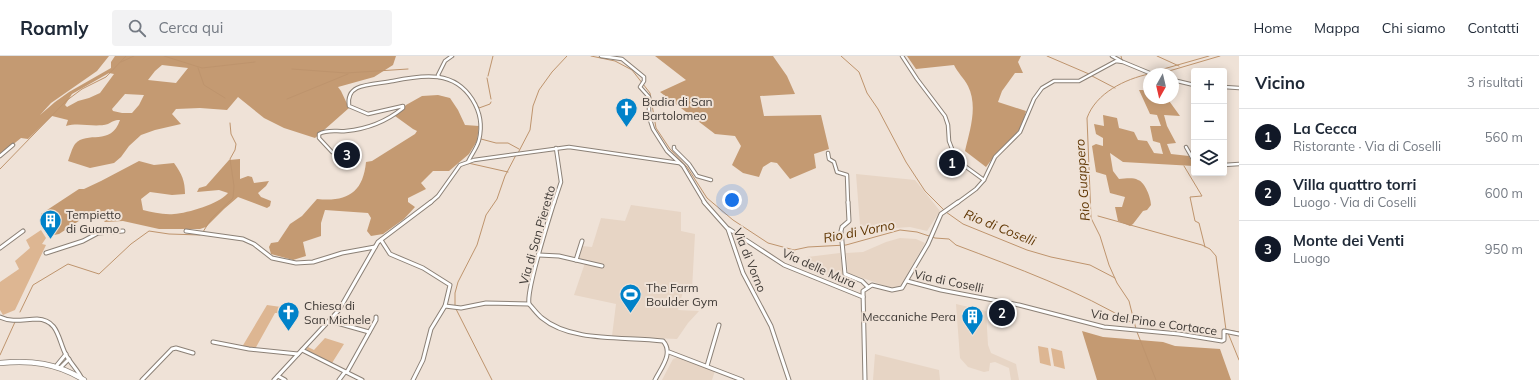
<!DOCTYPE html>
<html lang="it">
<meta charset="utf-8">
<style>
:root{--surface:#fff;--page:#f2f2f3;--text:#1f2937;--muted:#747a83;--line:#e0e1e3;--accent:#111827}
body{margin:0;font-family:Mulish,sans-serif;background:var(--page);color:var(--text)}
.controls{position:absolute;right:12px;top:12px;display:grid;overflow:hidden;border-radius:4px;box-shadow:0 2px 10px #0003}
.controls button{width:36px;height:36px;display:grid;place-items:center;padding:0;border:0;border-bottom:1px solid var(--line);background:var(--surface);color:var(--text);font:20px sans-serif}
.compass{position:absolute;left:1143px;top:12px;width:36px;height:36px;border-radius:50%;background:var(--surface);box-shadow:0 2px 10px #0003;rotate:188deg}
.you{position:absolute;left:732px;top:144px;width:14px;height:14px;margin:-10px;border:3px solid #fff;border-radius:50%;background:#1a73e8;box-shadow:0 0 0 6px #1a73e833}
.badge{display:grid;place-items:center;width:26px;height:26px;border-radius:50%;background:var(--accent);color:#fff;font-size:13px;font-weight:700}
.pin{position:absolute;translate:-50% -50%;border:2px solid #fff;box-shadow:0 1px 4px #0006}
.list{margin:0;padding:0;list-style:none}
h2{display:flex;justify-content:space-between;align-items:center;height:52px;margin:0;padding:0 16px;font-size:17px}
h2 small{font-size:13px;font-weight:400;color:var(--muted)}
.list li{display:grid;grid-template-columns:26px 1fr auto;gap:12px;align-items:center;box-sizing:border-box;height:56px;padding:0 16px;border-top:1px solid var(--line)}
.list b{display:block;font-size:15px;white-space:nowrap}
.list p{margin:0;font-size:13px;white-space:nowrap;color:var(--muted)}
.list em{font-size:13px;font-style:normal;color:var(--muted)}
.icon{flex:none;width:22px;height:22px;fill:none;stroke:currentColor;stroke-width:2;stroke-linecap:round;stroke-linejoin:round}
.map{position:relative;flex:none;width:1239px;height:324px;overflow:hidden}
header{display:flex;align-items:center;gap:24px;box-sizing:border-box;height:56px;padding:0 20px;background:var(--surface);border-bottom:1px solid var(--line)}
header strong{font-size:19px}
nav{display:flex;gap:22px;margin-inline-start:auto;font-size:14px}
.search{width:280px;height:36px;background:var(--page);display:flex;align-items:center;gap:10px;box-sizing:border-box;padding:0 14px;border-radius:4px;color:var(--muted);font-size:15px}
main{display:flex}
aside{flex:1;background:var(--surface)}
.map>svg:first-child{display:block}
</style>
<header>
<strong>Roamly</strong>
<div class="search"><svg class="icon" aria-label="search" viewBox="0 0 24 24"><circle cx="10" cy="10" r="6"/><path d="M15 15l6 6"/></svg>Cerca qui</div>
<nav><a>Home</a><a>Mappa</a><a>Chi siamo</a><a>Contatti</a></nav>
</header>
<main>
<div class="map">
<svg width="1239" height="324" viewBox="0 0 1239 324">
<rect width="100%" height="100%" fill="#efe2d7"/>
<!-- built -->
<g fill="#e7d5c5">
<polygon points="856,118 915,124 940,155 927,175 910,171 881,173 860,169"/>
<polygon points="631,149 681,156 681,175 695,178 692,234 684,232 678,254 699,255 688,267 677,283 612,280 616,248 574,239 585,207 577,205 582,190 592,191 601,162 625,165"/>
<polygon points="900,182 916,183 925,187 901,229 897,231 889,231 848,217 846,197 863,196 886,186"/>
<polygon points="840,197 845,229 829,222 825,217 819,218 808,213 807,201"/>
<polygon points="956,248 986,255 988,289 991,297 1016,308 1019,324 1011,324 1009,312 995,306 990,307 989,315 984,316 968,311 960,302"/>
<polygon points="875,298 939,314 940,324 873,324"/>
<polygon points="678,301 715,315 712,324 662,324 673,303"/>
</g>
<!-- green -->
<g fill="#ddb692">
<polygon points="41,174 46,182 42,188 46,189 15,254 3,259 0,254 0,226 19,213 15,205 30,192 26,184"/>
<polygon points="267,249 281,251 277,257 275,257 255,293 242,291"/>
<polygon points="325,282 344,288 332,307 306,294 308,291 314,294"/>
<polygon points="1038,290 1048,292 1051,310 1040,307"/>
<polygon points="1051,292 1062,295 1065,313 1054,310"/>
</g>
<!-- forest -->
<g fill="#c49a72" fill-rule="evenodd">
<path d="M0 0H109L97 15 51 47 40 59 55 46 69 36 111 12V6L115 0H396L393 9 374 21 338 31 341 35 349 52 315 82 284 72 264 62 238 41 227 54 200 52 176 53 172 58 181 68 155 74 141 79 129 90 121 101 114 107 90 112 68 105C70 100 72 92 75 88 87 74 111 91 120 64 114 64 112 66 108 68 94 72 80 66 66 70L68 64 52 60 28 83 21 82 0 99ZM162 9 188 12 176 27 148 24 155 15ZM109 17 114 18 100 37 89 42 78 45 67 51 65 49 72 38ZM125 38 144 39 139 49 132 57H122L113 55 112 53Z"/>
<polygon points="655,0 773,0 787,20 795,38 760,40 764,60 821,59 829,93 814,98 816,112 790,123 777,107 771,106 763,111 759,121 743,117 732,109 741,90 735,80 715,78 660,36 686,24"/>
<path d="M907 0H1021L1018 6 1023 17H1015L1002 35 998 46 1026 55 1022 70 1014 81 996 98 986 111 965 95C970 74 978 50 968 30 964 22 957 16 954 9L916 13Z"/>
<path d="M1139 34H1149V42H1167L1180 60 1164 59 1167 70 1176 87 1167 88 1171 98 1189 100 1194 110 1123 106 1110 97 1113 115 1119 123C1125 123 1132 121 1138 124 1145 126 1151 142 1151 149L1147 154 1143 155 1133 168 1130 170 1118 165 1115 151H1122L1125 141 1110 137 1106 119 1096 116 1092 90 1096 88 1103 90V82L1096 78 1094 68 1104 70 1103 59 1117 62 1119 72 1134 76 1138 84 1147 85 1154 97 1163 98 1160 87 1153 85 1150 70H1161L1157 59 1150 58Z"/>
<path d="M438 39 450 42 458 54 465 69 479 70 477 85 469 98 449 115H433L421 127 426 133 408 142V146L415 151 404 163 383 178 371 180 367 175 371 162 368 157 325 154 321 167V180L303 186 306 200 293 204 271 198 269 191 271 187 278 186 290 168 302 160 317 143C347 146 363 137 366 106L372 105 415 78 417 75 413 73 395 60 406 49 422 40Z"/>
<path d="M240 103V123L248 120 252 121 254 127 269 125 266 130 258 137 261 141 271 145 270 150 267 152 238 141 224 153 206 171 200 173H159L123 165 105 166 98 159 91 157 59 178 54 179 43 173 41 158 79 133H84L101 125 139 105 154 109 174 107C182 118 185 125 185 138L172 139 150 136 141 143 143 154C152 156 163 159 174 158 188 157 219 148 228 137L219 134 197 136 199 132 206 130 229 104Z"/>
<polygon points="1082,275 1103,281 1163,286 1175,290 1220,293 1231,324 1097,324"/>
</g>
<g fill="none" stroke-linecap="round" stroke-linejoin="round">
<!-- stream -->
<g stroke="#be946d" stroke-width="1">
<polyline points="164,0 202,12 255,6"/>
<path d="M591 0 615 5 632 14 650 37 656 72 670 93 687 111 707 142 733 164 768 187 794 194 808 191 846 189 900 174 917 176 935 182 949 183 956 189C1017 212 1078 234 1134 268"/>
<polyline points="841,0 859,16 867,37 878,53 906,106 925,135 944,154"/>
<polyline points="1047,0 1089,18"/>
<polyline points="1121,0 1122,4"/>
<polyline points="1157,0 1179,10"/>
<polyline points="121,6 134,0"/>
<polyline points="198,12 204,29 225,42"/>
<polyline points="292,13 346,17 408,13"/>
<polyline points="1160,14 1209,0"/>
<polyline points="1153,18 1169,15 1220,0"/>
<polyline points="488,20 493,0"/>
<polyline points="1092,20 1115,32"/>
<polyline points="487,22 491,43"/>
<polyline points="468,35 477,48"/>
<polyline points="287,43 348,18"/>
<polyline points="478,50 479,52 490,48 491,46"/>
<polyline points="479,54 480,59"/>
<polyline points="481,83 496,87 508,87 519,93"/>
<polyline points="479,89 481,80"/>
<polyline points="518,97 530,74 533,50 539,34 552,16 567,0"/>
<polyline points="468,107 508,116"/>
<polyline points="1184,110 1202,140 1190,141 1195,165 1199,167 1205,191"/>
<polyline points="0,113 66,45 82,33 106,21 126,0"/>
<polyline points="946,156 963,168 1027,194 1051,201 1090,209 1115,222"/>
<polyline points="1098,160 1202,189 1210,193 1216,200 1226,274"/>
<polyline points="203,176 211,163 233,142 234,130 230,103 235,94 236,88 231,78 230,67"/>
<polyline points="455,249 455,237 458,226 477,189 486,159 497,143 505,120 516,99"/>
<polyline points="456,253 492,324"/>
<polyline points="20,256 33,229 68,208 99,218 131,188 149,175 169,178 200,179"/>
<path d="M1136 273 1129 245 1117 227 1109 209 1100 180 1091 162 1087 62C1096 37 1125 23 1149 18"/>
<polyline points="1227,274 1239,276"/>
<polyline points="1137,276 1156,324"/>
<polyline points="1228,277 1239,304"/>
<polyline points="0,299 15,266"/>
</g>
<defs>
<g id="minor-far1">
<polyline points="601,0 622,3 644,21 644,25 640,31 649,41 649,61 653,73 667,95 683,110 705,147"/>
<polyline points="902,0 917,23 945,60 948,69 949,85 954,98 962,108 984,124"/>
<polyline points="1112,0 1121,5"/>
<polyline points="439,21 438,19 445,5 452,0"/>
<polyline points="1173,24 1194,29"/>
<polyline points="1224,31 1239,32"/>
<polyline points="674,91 674,93 689,108 697,120 711,124"/>
<polyline points="1186,91 1194,105"/>
<polyline points="828,97 829,103 834,106 837,116 847,119 848,147"/>
<path d="M342 99 332 96 319 82V78C328 73 337 76 346 75 367 73 387 65 403 52V50L368 58 349 50C348 43 349 36 357 32 365 28 383 27 393 25 407 22 423 19 438 21 468 25 486 56 479 84 477 92 471 99 468 106"/>
<polyline points="0,100 13,89"/>
<polyline points="1224,109 1239,108"/>
<polyline points="430,147 438,140 460,109 474,104 569,91 679,107"/>
<polyline points="554,147 561,126 556,92"/>
<polyline points="957,147 976,133 984,124 995,101 1020,76 1034,43 1042,32 1054,25 1079,25 1116,5 1123,6 1152,18"/>
</g>
<g id="minor">
<polyline points="704,146 728,173 743,217 771,270 789,324"/>
<polyline points="848,146 849,165 842,171 841,175 845,218 862,225 868,231"/>
<polyline points="729,173 784,209 863,241"/>
<polyline points="186,175 243,183 254,188 272,202 296,207 313,206 342,197 375,191"/>
<polyline points="381,184 390,198 423,212 450,229 445,250 431,273 423,304 413,324"/>
<polyline points="582,185 576,204 602,210"/>
<polyline points="0,192 23,175"/>
<polyline points="46,197 83,185 98,177 123,175"/>
<polyline points="539,199 559,200 576,204"/>
<polyline points="907,225 941,234 1019,249 1104,271 1179,278 1222,285 1224,284 1224,275 1239,278"/>
<path d="M529 248C526 233 549 163 554 146"/>
<path d="M445 250 461 252 486 247 529 248C533 252 537 258 542 262 572 287 626 280 663 285 674 297 661 312 655 324"/>
<path d="M0 261C12 267 25 263 37 263 59 264 58 284 66 299 71 308 78 314 82 323"/>
<polyline points="330,265 369,276"/>
<polyline points="213,286 249,293 298,298"/>
<polyline points="302,294 362,324"/>
<polyline points="669,296 742,324"/>
<polyline points="57,309 66,298"/>
<polyline points="707,310 719,269"/>
<polyline points="61,311 69,303"/>
<polyline points="347,316 376,264 376,261"/>
<polyline points="278,320 285,324"/>
<polyline points="142,324 172,293 176,292 193,297"/>
<polyline points="274,324 339,254 378,186 431,146"/>
<polyline points="339,324 345,316"/>
<polyline points="865,324 863,235 872,229 892,234 902,232 928,188 941,158 958,146"/>
</g>
<path id="major" d="M0 307C31 304 57 307 84 324"/>
</defs>
<!-- minor-far1 casing -->
<use href="#minor-far1" stroke="#8b8076" stroke-width="4.5"/>
<!-- minor casing -->
<use href="#minor" stroke="#8b8076" stroke-width="5"/>
<!-- major casing -->
<use href="#major" stroke="#8b8076" stroke-width="6"/>
<!-- minor-far1 -->
<use href="#minor-far1" stroke="#fff" stroke-width="2.5"/>
<!-- minor -->
<use href="#minor" stroke="#fff" stroke-width="3"/>
<!-- major -->
<use href="#major" stroke="#fff" stroke-width="4.5"/>
</g>
<!-- icons -->
<defs>
<symbol id="church-pin" viewBox="-11 -11 22 30"><path d="M0 17L-7.5 6A9.5 9.5 0 1 1 7.5 6Z" fill="#0082c9" stroke="#efe2d7"/><path d="M-1.2-6h2.4v3.5h3.3v2.4h-3.3V6h-2.4V-.1h-3.3v-2.4h3.3Z" fill="#fff"/></symbol>
<symbol id="building-pin" viewBox="-11 -11 22 30"><path d="M0 17L-7.5 6A9.5 9.5 0 1 1 7.5 6Z" fill="#0082c9" stroke="#efe2d7"/><path d="M-4-6H4V6H1V3H-1V6H-4ZM-2.5-4.3h1.7v1.8h-1.7ZM.8-4.3h1.7v1.8H.8ZM-2.5-1h1.7V.8h-1.7ZM.8-1h1.7V.8H.8Z" fill="#fff"/></symbol>
<symbol id="stadium-pin" viewBox="-11 -11 22 30"><path d="M0 17L-7.5 6A9.5 9.5 0 1 1 7.5 6Z" fill="#0082c9" stroke="#efe2d7"/><path d="M0-5a6.5 5 0 1 0 0 10a6.5 5 0 1 0 0-10ZM-3.5-1.8h7v3.6h-7Z" fill="#fff"/></symbol>
</defs>
<g fill-rule="evenodd">
<use href="#church-pin" x="614" y="40" width="25" height="34"/>
<use href="#building-pin" x="38" y="152" width="25" height="34"/>
<use href="#stadium-pin" x="618" y="226" width="25" height="34"/>
<use href="#church-pin" x="276" y="244" width="25" height="34"/>
<use href="#building-pin" x="960" y="248" width="25" height="34"/>
</g>
<g text-anchor="middle" dominant-baseline="central" stroke-width="4" stroke-linejoin="round" paint-order="stroke">
<!-- poi labels -->
<g font-size="12" fill="#3f3a36" stroke="#efe2d7" text-anchor="start">
<text x="642" y="45">Badia di San<tspan x="642" dy="14">Bartolomeo</tspan></text>
<text x="66" y="158">Tempietto<tspan x="66" dy="14">di Guamo</tspan></text>
<text x="646" y="231">The Farm<tspan x="646" dy="14">Boulder Gym</tspan></text>
<text x="304" y="249">Chiesa di<tspan x="304" dy="14">San Michele</tspan></text>
<text x="956" y="260" text-anchor="end">Meccaniche Pera</text>
</g>
<!-- street labels -->
<g font-size="12" fill="#3f3a36" stroke="#efe2d7">
<text transform="translate(537 179) rotate(-74)">Via di San Pieretto</text>
<text transform="translate(750 204) rotate(68)">Via di Vorno</text>
<text transform="translate(819 212) rotate(24)">Via delle Mura</text>
<text transform="translate(949 225) rotate(12)">Via di Coselli</text>
<text transform="translate(1154 266) rotate(8)">Via del Pino e Cortacce</text>
</g>
<!-- water labels -->
<g font-size="13" font-style="italic" fill="#613805" stroke="#efe2d7">
<text transform="translate(1082 124) rotate(-94)">Rio Guappero</text>
<text transform="translate(1000 171) rotate(22)">Rio di Coselli</text>
<text transform="translate(859 175) rotate(-11)">Rio di Vorno</text>
</g>
</g>
</svg>
<div class="controls">
<button>+</button>
<button>−</button>
<button><svg class="icon" aria-label="layers" viewBox="0 0 24 24"><path d="M12 4l9 5-9 5-9-5zM3 14l9 5 9-5"/></svg></button>
</div>
<svg class="compass" viewBox="-18 -18 36 36"><path d="M0-13l5 13h-10z" fill="#e53935"/><path d="M0 13l5-13h-10z" fill="#747a83"/></svg>
<div class="you"></div>
<div class="pin badge" style="left:952px;top:107px">1</div>
<div class="pin badge" style="left:1002px;top:257px">2</div>
<div class="pin badge" style="left:347px;top:99px">3</div>
</div>
<aside>
<h2>Vicino<small>3 risultati</small></h2>
<ul class="list">
<li><span class="badge">1</span><div><b>La Cecca</b><p>Ristorante · Via di Coselli</p></div><em>560 m</em></li>
<li><span class="badge">2</span><div><b>Villa quattro torri</b><p>Luogo · Via di Coselli</p></div><em>600 m</em></li>
<li><span class="badge">3</span><div><b>Monte dei Venti</b><p>Luogo</p></div><em>950 m</em></li>
</ul>
</aside>
</main>
